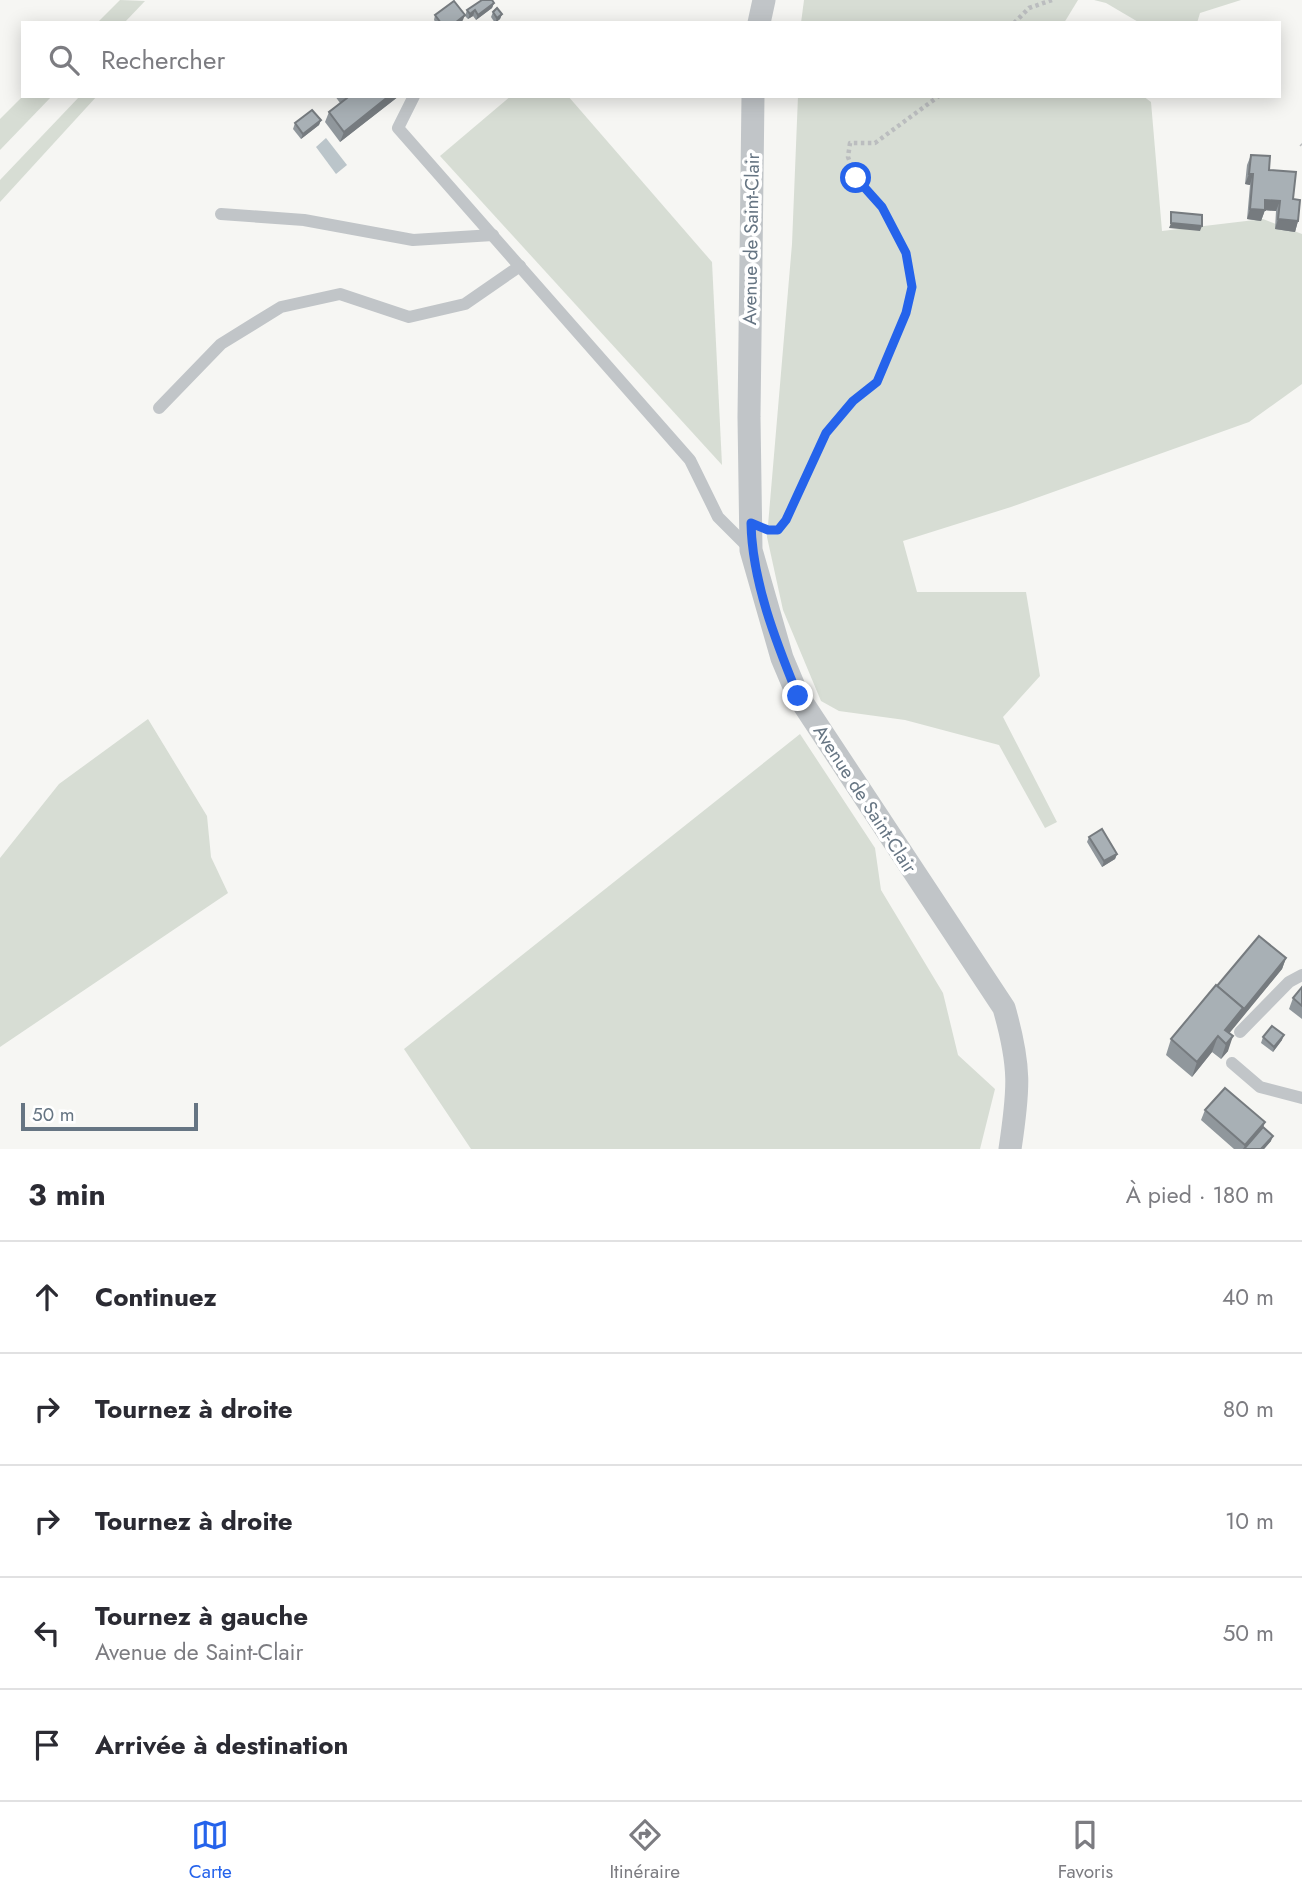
<!DOCTYPE html>
<html lang="fr">
<meta charset="utf-8">
<style>
:root{--surface:#fff;--page:#f2f2f3;--text:#2b2b33;--muted:#7c7c81;--line:#e1e1e2;--accent:#2563eb}
body{margin:0;font-family:Jost,sans-serif;background:var(--page);color:var(--text)}
.scale{position:absolute;left:21px;bottom:18px;width:177px;box-sizing:border-box;padding-left:7px;border:4px solid #667583;border-top:0;font-size:19px;line-height:24px;white-space:nowrap;color:#667583;-webkit-text-stroke:5px #fff;paint-order:stroke}
.stop{position:absolute;width:21px;height:21px;margin:-16px;border:5px solid #2563eb;border-radius:50%;background:#fff}
.stop.end{background:#2563eb;border-color:#fff;box-shadow:0 2px 7px #0008}
.list{margin:0;padding:0;list-style:none}
h2{display:flex;justify-content:space-between;align-items:center;height:91px;margin:0;padding:0 28px;font-size:30px}
h2 small{font-size:23px;font-weight:400;color:var(--muted)}
.list li{display:grid;grid-template-columns:46px 1fr auto;gap:21px;align-items:center;box-sizing:border-box;height:112px;padding:0 28px;border-top:2px solid var(--line)}
.list b{display:block;font-size:26px;white-space:nowrap}
.list p{margin:0;font-size:23px;white-space:nowrap;color:var(--muted)}
.list em{font-size:23px;font-style:normal;color:var(--muted)}
.icon{flex:none;width:38px;height:38px;fill:none;stroke:currentColor;stroke-width:2;stroke-linecap:round;stroke-linejoin:round}
.map{position:relative;flex:none;width:1302px;height:1149px;overflow:hidden}
.search{position:absolute;background:var(--surface);box-shadow:0 4px 18px #0003;left:21px;right:21px;top:21px;height:77px;display:flex;align-items:center;gap:18px;box-sizing:border-box;padding:0 24px;border-radius:0px;color:var(--muted);font-size:26px}
.sheet{height:651px;background:var(--surface)}
nav{display:flex;justify-content:space-around;align-items:center;box-sizing:border-box;height:98px;border-top:2px solid var(--line);background:var(--surface);font-size:19px;color:var(--muted)}
nav a{display:grid;justify-items:center;gap:4px}
nav .on{color:var(--accent)}
.map>svg:first-child{display:block}
</style>
<div class="map">
<svg width="1302" height="1149" viewBox="0 0 1302 1149">
<rect width="100%" height="100%" fill="#f6f6f3"/>
<!-- green -->
<g fill="#d7ddd4">
<polygon points="120,0 145,1 124,23 97,23"/>
<polygon points="804,0 1078,0 1064,23 801,23"/>
<polygon points="1094,0 1241,0 1200,13 1197,23 1140,23 1106,3"/>
<polygon points="23,96 52,96 0,150 0,119"/>
<polygon points="80,96 97,96 0,202 0,180"/>
<polygon points="511,96 568,96 712,262 722,465 440,156"/>
<polygon points="798,96 1143,96 1151,102 1162,231 1263,219 1302,234 1302,384 1249,422 1011,507 903,541 917,592 1026,592 1040,676 1003,717 1057,822 1045,828 999,745 905,720 839,711 821,701 783,610 767,537 792,244"/>
<polygon points="148,719 207,816 211,857 228,893 0,1047 0,858 59,784"/>
<polygon points="800,734 875,848 881,890 943,993 958,1055 995,1089 980,1149 471,1149 404,1049"/>
</g>
<!-- water -->
<polygon fill="#bbc5ca" points="326,138 347,165 336,174 316,147"/>
<g fill="none" stroke-linecap="round" stroke-linejoin="round">
<!-- path -->
<g stroke="#bbbdbf" stroke-width="4.5" stroke-dasharray="3.5 3.5" stroke-linecap="butt">
<polyline points="1014,23 1029,8 1052,0"/>
<polyline points="1301,144 1302,145"/>
<polyline points="771,530 778,529 786,520 826,434 854,401 877,382 907,313 913,287 906,253 882,207 856,178 848,157 850,143 875,143 939,96"/>
</g>
<!-- lane -->
<g stroke="#c1c5c8" stroke-width="12">
<polyline points="414,96 398,128 690,460 718,517 751,550"/>
<polyline points="221,214 304,220 413,240 493,235"/>
<polyline points="159,408 221,344 281,307 340,294 409,317 465,304 520,266"/>
<polyline points="1240,1032 1289,982 1302,975"/>
<polyline points="1232,1063 1260,1087 1302,1098"/>
</g>
<!-- street -->
<g stroke="#c1c5c8" stroke-width="23">
<polyline points="759,23 764,0"/>
<path d="M753 96 749 417 751 550 782 658 798 696 1004 1008C1021 1067 1019 1089 1010 1149"/>
</g>
</g>
<!-- wall -->
<g fill="#90979c">
<polygon points="494,3 492,8 476,20 473,16 468,19 465,16 467,10"/>
<polygon points="493,12 502,14 500,19 495,23 491,17"/>
<polygon points="435,15 463,20 460,23 436,23 434,20"/>
<polygon points="335,96 399,96 340,142 325,122 329,112 340,103"/>
<polygon points="321,120 319,125 301,139 293,129 295,123"/>
<polygon points="1251,155 1269,170 1293,199 1298,221 1295,232 1275,229 1276,211 1265,210 1261,221 1247,219 1250,185 1245,184 1247,165"/>
<polygon points="1089,837 1117,854 1115,859 1102,867 1087,842"/>
<polygon points="1286,958 1282,969 1229,1033 1228,1051 1221,1059 1212,1052 1192,1077 1166,1055 1171,1039 1217,986"/>
<polygon points="1302,987 1302,1019 1289,1009 1293,998"/>
<polygon points="1263,1037 1282,1040 1273,1052 1261,1043"/>
<polygon points="1205,1110 1265,1122 1263,1127 1271,1141 1264,1149 1234,1149 1201,1120"/>
</g>
<!-- shaded-wall -->
<g fill="#767b7f">
<polygon points="494,3 492,8 476,20 478,15"/>
<polygon points="475,10 473,16 468,19 470,14"/>
<polygon points="502,14 500,19 495,23 497,18"/>
<polygon points="465,15 463,20 460,23 455,23"/>
<polygon points="389,96 399,96 340,142 344,132"/>
<polygon points="321,120 319,125 301,139 303,134"/>
<polygon points="1249,174 1253,174 1250,185 1245,184"/>
<polygon points="1265,200 1280,201 1276,211 1262,210"/>
<polygon points="1250,209 1265,210 1261,221 1247,219"/>
<polygon points="1278,219 1298,221 1295,232 1275,229"/>
<polygon points="1171,223 1202,226 1200,231 1169,228"/>
<polygon points="1117,854 1115,859 1102,867 1104,861"/>
<polygon points="1286,958 1282,969 1223,1041 1225,1030"/>
<polygon points="1284,1035 1282,1040 1273,1052 1274,1047"/>
<polygon points="1218,1036 1212,1052 1192,1077 1197,1062"/>
<polygon points="1233,1036 1228,1051 1221,1059 1226,1044"/>
<polygon points="1265,1122 1261,1132 1244,1149 1245,1145"/>
<polygon points="1273,1136 1271,1141 1264,1149 1261,1149"/>
</g>
<!-- building -->
<g fill="#a8b0b5" stroke="#767b7f" stroke-width="2">
<polygon points="482,0 492,0 494,3 478,15 475,10 470,14 467,10"/>
<polygon points="454,1 465,15 455,23 441,23 435,15"/>
<polygon points="497,8 502,14 497,18 493,12"/>
<polygon points="346,96 389,96 344,132 329,112 347,98"/>
<polygon points="312,110 321,120 303,134 295,123"/>
<polygon points="1251,155 1270,156 1269,170 1296,172 1293,199 1300,200 1298,221 1278,219 1280,201 1265,200 1265,210 1250,209 1253,174 1249,174"/>
<polygon points="1171,212 1202,215 1202,226 1171,223"/>
<polygon points="1102,829 1117,854 1104,861 1089,837"/>
<polygon points="1259,936 1286,958 1241,1013 1243,1008 1217,986"/>
<polygon points="1216,985 1243,1008 1225,1030 1233,1036 1226,1044 1218,1036 1197,1062 1171,1039"/>
<polygon points="1302,987 1302,1006 1293,998"/>
<polygon points="1272,1026 1284,1035 1274,1047 1263,1037"/>
<polygon points="1225,1088 1265,1122 1245,1145 1205,1110"/>
<polygon points="1263,1127 1273,1136 1261,1149 1244,1149"/>
</g>
<g fill="none" stroke-linecap="round" stroke-linejoin="round">
<!-- route -->
<path stroke="#2563eb" stroke-width="9" d="M798 696C776 642 752 581 751 523L768 530H778L786 520 826 433 853 401 877 382 906 313 912 287 906 253 882 207 856 178"/>
</g>
<g text-anchor="middle" dominant-baseline="central" stroke-width="7" stroke-linejoin="round" paint-order="stroke">
<!-- street labels -->
<g font-size="19" fill="#667583" stroke="#fff">
<text transform="translate(751 239) rotate(-89)">Avenue de Saint-Clair</text>
<text transform="translate(865 799) rotate(57)">Avenue de Saint-Clair</text>
</g>
</g>
</svg>
<div class="scale">50 m</div>
<div class="stop" style="left:856px;top:178px"></div>
<div class="stop end" style="left:798px;top:696px"></div>
<div class="search"><svg class="icon" aria-label="search" viewBox="0 0 24 24"><circle cx="10" cy="10" r="6"/><path d="M15 15l6 6"/></svg>Rechercher</div>
</div>
<section class="sheet">
<h2>3 min<small>À pied · 180 m</small></h2>
<ul class="list">
<li><svg class="icon" aria-label="ahead" viewBox="0 0 24 24"><path d="M12 20V5M6 11l6-6 6 6"/></svg><div><b>Continuez</b></div><em>40 m</em></li>
<li><svg class="icon" aria-label="right" viewBox="0 0 24 24"><path d="M7 20v-9h11M14 6l5 5-5 5"/></svg><div><b>Tournez à droite</b></div><em>80 m</em></li>
<li><svg class="icon" aria-label="right" viewBox="0 0 24 24"><path d="M7 20v-9h11M14 6l5 5-5 5"/></svg><div><b>Tournez à droite</b></div><em>10 m</em></li>
<li><svg class="icon" aria-label="left" viewBox="0 0 24 24"><path d="M17 20v-9H6M10 6l-5 5 5 5"/></svg><div><b>Tournez à gauche</b><p>Avenue de Saint-Clair</p></div><em>50 m</em></li>
<li><svg class="icon" aria-label="arrive" viewBox="0 0 24 24"><path d="M6 21V4h12l-3 4 3 4H6"/></svg><div><b>Arrivée à destination</b></div></li>
</ul>
</section>
<nav>
<a class="on"><svg class="icon" aria-label="map" viewBox="0 0 24 24"><path d="M3 6l6-2 6 2 6-2v14l-6 2-6-2-6 2zM9 4v14M15 6v14"/></svg>Carte</a>
<a><svg class="icon" aria-label="directions" viewBox="0 0 24 24"><path d="M12 3l9 9-9 9-9-9zM9 14v-3h6M13 9l2 2-2 2"/></svg>Itinéraire</a>
<a><svg class="icon" aria-label="saved" viewBox="0 0 24 24"><path d="M7 4h10v16l-5-4-5 4z"/></svg>Favoris</a>
</nav>
